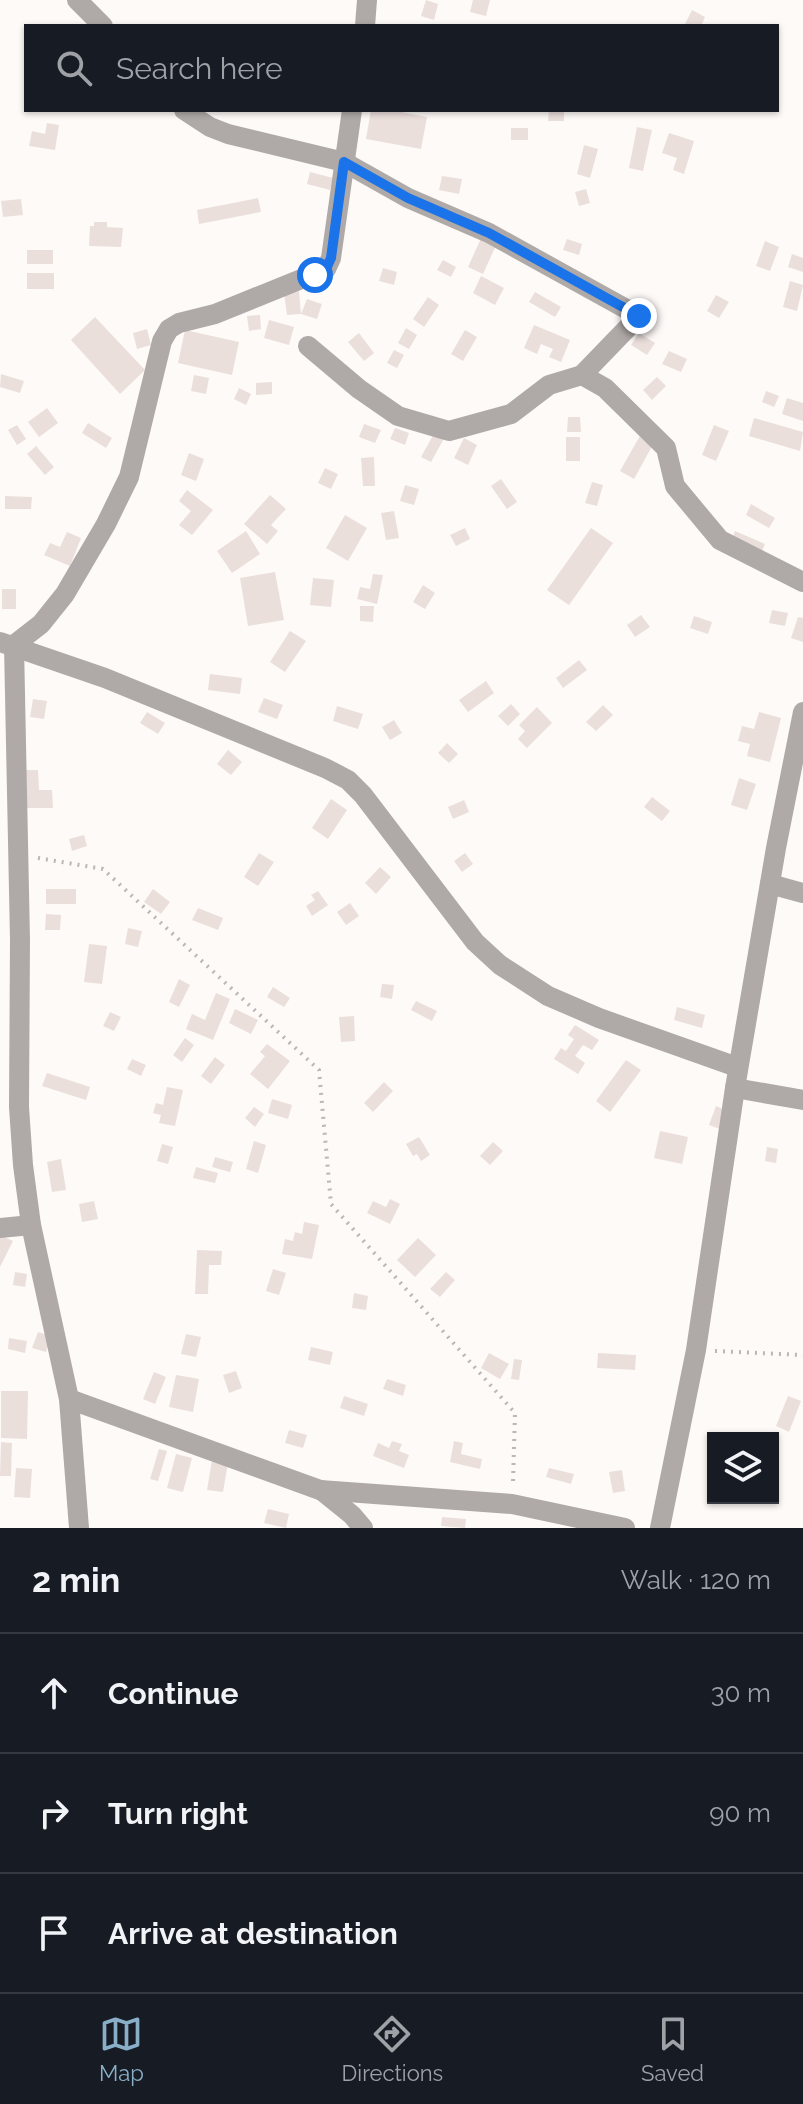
<!DOCTYPE html>
<meta charset="utf-8">
<style>
:root{--surface:#171b24;--page:#242831;--text:#f1f3f6;--muted:#9ea1a6;--line:#363941;--accent:#89afc8}
body{margin:0;font-family:Raleway,sans-serif;background:var(--page);color:var(--text)}
.controls{position:absolute;right:24px;bottom:24px;display:grid;overflow:hidden;border-radius:0px;box-shadow:0 2px 6px #0004}
.controls button{width:72px;height:72px;display:grid;place-items:center;padding:0;border:0;border-bottom:2px solid var(--line);background:var(--surface);color:var(--text);font:40px sans-serif}
.stop{position:absolute;width:24px;height:24px;margin:-18px;border:6px solid #1a73e8;border-radius:50%;background:#fff}
.stop.end{background:#1a73e8;border-color:#fff;box-shadow:0 2px 8px #0008}
.list{margin:0;padding:0;list-style:none}
h2{display:flex;justify-content:space-between;align-items:center;height:104px;margin:0;padding:0 32px;font-size:34px}
h2 small{font-size:26px;font-weight:400;color:var(--muted)}
.list li{display:grid;grid-template-columns:52px 1fr auto;gap:24px;align-items:center;box-sizing:border-box;height:120px;padding:0 32px;border-top:2px solid var(--line)}
.list b{display:block;font-size:30px;white-space:nowrap}
.list em{font-size:26px;font-style:normal;color:var(--muted)}
.icon{flex:none;width:44px;height:44px;fill:none;stroke:currentColor;stroke-width:2;stroke-linecap:round;stroke-linejoin:round}
.map{position:relative;flex:none;width:803px;height:1528px;overflow:hidden}
.search{position:absolute;background:var(--surface);box-shadow:0 2px 6px #0004;left:24px;right:24px;top:24px;height:88px;display:flex;align-items:center;gap:20px;box-sizing:border-box;padding:0 28px;border-radius:0px;color:var(--muted);font-size:30px}
.sheet{height:464px;background:var(--surface)}
nav{display:flex;justify-content:space-around;align-items:center;box-sizing:border-box;height:112px;border-top:2px solid var(--line);background:var(--surface);font-size:22px;color:var(--muted)}
nav a{display:grid;justify-items:center;gap:4px}
nav .on{color:var(--accent)}
.map>svg:first-child{display:block}
</style>
<div class="map">
<svg width="803" height="1528" viewBox="0 0 803 1528">
<rect width="100%" height="100%" fill="#fefaf8"/>
<!-- building -->
<g fill="#ebdfdb">
<polygon points="426,0 438,4 434,20 421,16"/>
<polygon points="473,0 490,0 486,16 470,12"/>
<polygon points="692,10 705,17 701,26 684,26"/>
<polygon points="371,110 391,110 427,117 421,149 366,139"/>
<polygon points="549,110 564,110 564,121 548,121"/>
<polygon points="47,123 59,125 55,150 29,146 32,131 45,134"/>
<polygon points="637,127 652,130 643,171 629,168"/>
<rect x="511" y="128" width="17" height="12"/>
<polygon points="669,133 694,141 684,174 673,170 677,158 662,153"/>
<polygon points="584,145 598,149 590,178 577,174"/>
<polygon points="310,172 333,178 330,190 307,184"/>
<polygon points="442,176 462,179 459,194 439,190"/>
<polygon points="586,189 590,203 579,206 575,192"/>
<polygon points="258,198 261,212 199,224 197,210"/>
<polygon points="21,199 23,215 3,217 1,201"/>
<polygon points="94,222 107,222 107,227 123,228 121,247 89,246 90,226 94,226"/>
<polygon points="483,234 498,241 483,274 468,267"/>
<polygon points="567,239 582,244 579,255 563,250"/>
<polygon points="765,241 779,247 770,271 756,266"/>
<rect x="27" y="250" width="26" height="14"/>
<polygon points="792,254 803,258 803,272 788,267"/>
<polygon points="443,260 456,267 451,277 437,270"/>
<polygon points="383,268 397,272 394,285 379,281"/>
<rect x="27" y="273" width="27" height="16"/>
<polygon points="481,276 504,288 495,305 473,293"/>
<polygon points="790,281 803,285 797,311 783,307"/>
<polygon points="299,291 301,314 287,315 284,293"/>
<polygon points="535,292 561,307 555,317 529,302"/>
<polygon points="716,295 729,302 719,318 707,311"/>
<polygon points="428,297 439,305 424,327 413,319"/>
<polygon points="307,299 322,304 317,319 301,314"/>
<polygon points="260,315 261,329 249,331 247,316"/>
<polygon points="95,317 145,370 120,394 71,340"/>
<polygon points="269,320 294,327 289,345 264,338"/>
<polygon points="534,325 570,340 561,362 549,357 553,349 541,344 537,354 524,348"/>
<polygon points="406,328 417,335 409,349 398,343"/>
<polygon points="147,329 151,345 137,349 133,333"/>
<polygon points="185,330 239,342 232,375 178,363"/>
<polygon points="465,330 477,337 463,361 451,354"/>
<polygon points="359,333 374,353 364,361 348,342"/>
<polygon points="639,333 655,343 647,355 631,345"/>
<polygon points="394,350 404,355 397,368 387,363"/>
<polygon points="669,351 687,359 681,372 662,364"/>
<polygon points="1,374 24,381 20,393 0,387"/>
<polygon points="194,375 209,378 206,394 191,391"/>
<polygon points="657,377 666,386 652,400 643,390"/>
<polygon points="272,382 272,394 256,395 256,383"/>
<polygon points="239,388 251,394 246,405 234,399"/>
<polygon points="766,391 779,396 774,407 762,402"/>
<polygon points="787,398 803,403 803,421 782,414"/>
<polygon points="47,408 58,423 39,437 28,422"/>
<polygon points="568,417 580,417 581,432 567,432"/>
<polygon points="754,418 803,432 800,451 749,436"/>
<polygon points="88,423 112,438 106,448 82,433"/>
<polygon points="364,424 381,430 375,443 359,437"/>
<polygon points="17,425 26,439 17,445 8,430"/>
<polygon points="714,425 729,431 716,461 702,455"/>
<polygon points="395,428 409,433 405,445 390,439"/>
<polygon points="436,430 446,435 431,462 421,457"/>
<polygon points="641,434 655,441 634,479 620,471"/>
<rect x="566" y="437" width="14" height="24"/>
<polygon points="464,438 477,445 468,465 454,458"/>
<polygon points="36,446 54,467 45,475 27,454"/>
<polygon points="189,453 204,459 196,481 181,475"/>
<polygon points="374,457 375,486 363,486 361,458"/>
<polygon points="325,468 338,474 331,489 318,483"/>
<polygon points="501,479 517,502 507,509 491,486"/>
<polygon points="592,482 603,485 597,506 585,503"/>
<polygon points="405,485 419,489 414,505 400,501"/>
<polygon points="187,490 213,510 192,535 179,525 191,511 179,501"/>
<polygon points="270,495 286,509 271,525 278,531 267,544 244,524"/>
<polygon points="5,496 32,497 31,509 5,509"/>
<polygon points="751,504 775,518 769,528 746,515"/>
<polygon points="394,511 399,538 386,540 381,513"/>
<polygon points="345,515 367,528 348,561 326,548"/>
<polygon points="465,528 470,539 456,546 450,535"/>
<polygon points="591,528 613,543 569,605 547,590"/>
<polygon points="246,531 260,554 232,573 217,551"/>
<polygon points="735,531 765,544 760,556 730,544"/>
<polygon points="67,532 81,538 70,566 44,555 50,543 60,547"/>
<polygon points="275,572 284,620 248,626 240,578"/>
<polygon points="373,574 383,575 377,604 357,599 360,587 370,589"/>
<polygon points="313,578 334,580 331,607 310,605"/>
<polygon points="423,585 435,593 425,609 413,602"/>
<rect x="2" y="589" width="14" height="20"/>
<polygon points="360,606 374,606 373,622 360,621"/>
<polygon points="772,610 788,613 785,626 769,623"/>
<polygon points="641,615 650,627 635,637 627,625"/>
<polygon points="694,616 712,622 708,634 690,628"/>
<polygon points="798,617 803,618 803,642 791,638"/>
<polygon points="290,631 306,641 285,672 270,662"/>
<polygon points="579,660 587,670 563,688 556,678"/>
<polygon points="210,674 242,678 240,694 208,690"/>
<polygon points="486,681 494,693 468,712 459,700"/>
<polygon points="264,698 283,705 277,719 258,712"/>
<polygon points="33,699 47,701 44,719 30,717"/>
<polygon points="511,704 520,714 508,726 498,716"/>
<polygon points="603,705 613,715 596,731 586,722"/>
<polygon points="337,706 363,714 358,729 333,721"/>
<polygon points="537,707 552,723 527,748 518,739 525,731 519,725"/>
<polygon points="147,712 165,723 158,734 140,723"/>
<polygon points="759,712 781,718 770,762 747,756 750,744 738,741 742,726 754,729"/>
<polygon points="394,720 402,733 390,740 382,727"/>
<polygon points="447,743 458,754 449,763 438,753"/>
<polygon points="228,750 242,762 231,775 217,764"/>
<polygon points="26,770 38,770 39,790 52,790 53,808 27,808"/>
<polygon points="739,778 756,784 747,810 731,805"/>
<polygon points="652,797 670,811 662,821 644,807"/>
<polygon points="331,799 347,810 328,839 312,828"/>
<polygon points="464,800 469,812 453,819 448,807"/>
<polygon points="84,835 87,846 72,851 69,839"/>
<polygon points="259,853 274,862 258,886 244,877"/>
<polygon points="465,853 473,864 462,872 454,861"/>
<polygon points="380,867 391,877 376,894 365,883"/>
<rect x="46" y="889" width="30" height="15"/>
<polygon points="153,889 170,902 161,914 144,902"/>
<polygon points="318,891 328,905 312,916 306,906 315,900 311,895"/>
<polygon points="350,903 359,916 346,925 337,912"/>
<polygon points="198,908 223,918 218,930 192,920"/>
<polygon points="46,914 61,915 60,930 45,930"/>
<polygon points="128,928 142,931 138,947 125,944"/>
<polygon points="89,944 107,946 102,984 84,982"/>
<polygon points="179,979 190,985 179,1007 169,1002"/>
<polygon points="382,984 394,985 392,999 380,997"/>
<polygon points="273,987 290,998 284,1007 267,997"/>
<polygon points="216,993 230,999 213,1040 186,1029 192,1014 205,1020"/>
<polygon points="416,1001 437,1011 432,1021 411,1010"/>
<polygon points="677,1007 705,1015 702,1028 674,1020"/>
<polygon points="235,1009 258,1020 251,1034 229,1023"/>
<polygon points="110,1012 121,1017 114,1031 103,1026"/>
<polygon points="354,1016 355,1041 341,1042 339,1017"/>
<polygon points="575,1025 599,1040 592,1050 583,1045 575,1056 585,1063 578,1074 554,1059 561,1048 566,1051 574,1039 568,1035"/>
<polygon points="185,1038 194,1045 182,1062 173,1055"/>
<polygon points="267,1044 290,1061 268,1089 250,1074 265,1056 260,1052"/>
<polygon points="215,1057 225,1065 211,1084 201,1076"/>
<polygon points="132,1059 146,1065 141,1076 127,1069"/>
<polygon points="626,1060 641,1070 610,1112 596,1101"/>
<polygon points="47,1073 90,1087 86,1100 42,1086"/>
<polygon points="384,1082 393,1091 373,1112 364,1103"/>
<polygon points="167,1087 183,1090 175,1126 159,1123 161,1115 153,1113 156,1103 163,1105"/>
<polygon points="272,1099 292,1105 288,1119 268,1113"/>
<polygon points="716,1106 727,1111 720,1129 709,1125"/>
<polygon points="254,1107 264,1114 255,1127 245,1118"/>
<polygon points="660,1131 688,1137 682,1164 654,1158"/>
<polygon points="419,1137 430,1155 421,1161 417,1154 413,1156 406,1144"/>
<polygon points="254,1141 266,1145 258,1173 246,1169"/>
<polygon points="493,1142 503,1151 490,1165 480,1156"/>
<polygon points="162,1144 173,1147 168,1164 157,1161"/>
<polygon points="767,1147 778,1149 776,1163 765,1161"/>
<polygon points="215,1157 233,1162 230,1172 212,1167"/>
<polygon points="61,1159 66,1190 52,1192 47,1162"/>
<polygon points="196,1167 218,1173 215,1183 193,1178"/>
<polygon points="390,1199 400,1204 390,1224 367,1213 373,1201 386,1207"/>
<polygon points="94,1201 98,1219 82,1222 79,1204"/>
<polygon points="304,1222 319,1225 312,1259 282,1254 285,1239 293,1241 295,1232 302,1234"/>
<polygon points="0,1235 13,1241 0,1267"/>
<polygon points="418,1238 436,1255 415,1277 397,1260"/>
<polygon points="197,1250 222,1251 221,1265 209,1265 208,1294 195,1294"/>
<polygon points="273,1269 286,1273 279,1295 266,1291"/>
<polygon points="15,1272 27,1274 25,1287 13,1285"/>
<polygon points="446,1272 455,1280 440,1297 430,1289"/>
<polygon points="354,1293 368,1296 366,1310 352,1308"/>
<polygon points="38,1332 51,1336 46,1352 32,1348"/>
<polygon points="186,1334 201,1337 196,1357 181,1354"/>
<polygon points="9,1338 27,1341 25,1353 8,1349"/>
<polygon points="311,1347 333,1352 330,1365 308,1360"/>
<polygon points="489,1353 509,1364 500,1379 481,1368"/>
<polygon points="598,1353 636,1355 635,1370 597,1368"/>
<polygon points="514,1359 522,1360 519,1380 511,1379"/>
<polygon points="236,1371 242,1388 229,1393 223,1375"/>
<polygon points="154,1372 166,1377 155,1404 143,1399"/>
<polygon points="176,1375 199,1379 193,1412 169,1407"/>
<polygon points="387,1379 406,1385 403,1396 383,1389"/>
<polygon points="1,1391 28,1391 27,1439 1,1438"/>
<polygon points="344,1396 368,1404 364,1416 340,1408"/>
<polygon points="788,1396 801,1401 789,1432 776,1426"/>
<polygon points="289,1430 307,1435 303,1448 285,1443"/>
<polygon points="392,1441 402,1444 399,1451 409,1455 404,1468 373,1456 378,1443 389,1448"/>
<polygon points="454,1441 463,1443 461,1454 482,1459 480,1469 450,1462"/>
<polygon points="1,1442 12,1443 11,1476 0,1476"/>
<polygon points="159,1449 167,1451 158,1481 150,1479"/>
<polygon points="176,1454 192,1458 183,1492 167,1488"/>
<polygon points="212,1460 228,1463 223,1492 207,1490"/>
<polygon points="16,1468 32,1469 30,1498 14,1497"/>
<polygon points="549,1468 574,1474 571,1484 546,1477"/>
<polygon points="622,1470 625,1491 613,1493 609,1472"/>
<polygon points="268,1509 289,1514 286,1528 264,1523"/>
<polygon points="442,1517 466,1519 465,1528 441,1526"/>
</g>
<g fill="none" stroke-linecap="round" stroke-linejoin="round">
<!-- path -->
<g stroke="#bbb7b5" stroke-width="4" stroke-dasharray="2 6" stroke-linecap="butt">
<polyline points="38,858 103,869 319,1070 331,1204 515,1413 513,1482"/>
<polyline points="715,1351 803,1355"/>
</g>
<!-- minor -->
<g stroke="#afaaa8" stroke-width="20">
<polyline points="77,0 103,26"/>
<polyline points="365,26 367,0"/>
<polyline points="184,110 210,127 228,134 344,162 408,198 489,233 639,316 582,375 549,385 511,414 449,431 398,416 359,389 308,346"/>
<polyline points="582,375 605,388 666,448 675,486 720,540 803,582"/>
<polyline points="0,642 105,678 325,768 348,780 363,795 475,942 500,965 548,996 599,1018 737,1067"/>
<polyline points="803,712 776,848 735,1088 803,1100"/>
<polyline points="770,884 803,893"/>
<polyline points="0,1228 31,1225"/>
<polyline points="69,1399 320,1490 512,1504 625,1528"/>
<polyline points="321,1490 352,1515 363,1528"/>
<polyline points="79,1528 69,1399 31,1225 23,1165 19,1107 20,940 14,645 41,624 65,594 106,524 129,477 162,341 169,329 179,323 215,314 326,269 331,258 352,110"/>
<polyline points="660,1528 696,1350 735,1088"/>
</g>
</g>
<g fill="none" stroke-linecap="round" stroke-linejoin="round">
<!-- route -->
<polyline stroke="#1a73e8" stroke-width="10" points="315,275 326,269 331,258 344,162 408,198 489,233 639,316"/>
</g>
</svg>
<div class="controls">
<button><svg class="icon" aria-label="layers" viewBox="0 0 24 24"><path d="M12 4l9 5-9 5-9-5zM3 14l9 5 9-5"/></svg></button>
</div>
<div class="stop" style="left:315px;top:275px"></div>
<div class="stop end" style="left:639px;top:316px"></div>
<div class="search"><svg class="icon" aria-label="search" viewBox="0 0 24 24"><circle cx="10" cy="10" r="6"/><path d="M15 15l6 6"/></svg>Search here</div>
</div>
<section class="sheet">
<h2>2 min<small>Walk · 120 m</small></h2>
<ul class="list">
<li><svg class="icon" aria-label="ahead" viewBox="0 0 24 24"><path d="M12 20V5M6 11l6-6 6 6"/></svg><div><b>Continue</b></div><em>30 m</em></li>
<li><svg class="icon" aria-label="right" viewBox="0 0 24 24"><path d="M7 20v-9h11M14 6l5 5-5 5"/></svg><div><b>Turn right</b></div><em>90 m</em></li>
<li><svg class="icon" aria-label="arrive" viewBox="0 0 24 24"><path d="M6 21V4h12l-3 4 3 4H6"/></svg><div><b>Arrive at destination</b></div></li>
</ul>
</section>
<nav>
<a class="on"><svg class="icon" aria-label="map" viewBox="0 0 24 24"><path d="M3 6l6-2 6 2 6-2v14l-6 2-6-2-6 2zM9 4v14M15 6v14"/></svg>Map</a>
<a><svg class="icon" aria-label="directions" viewBox="0 0 24 24"><path d="M12 3l9 9-9 9-9-9zM9 14v-3h6M13 9l2 2-2 2"/></svg>Directions</a>
<a><svg class="icon" aria-label="saved" viewBox="0 0 24 24"><path d="M7 4h10v16l-5-4-5 4z"/></svg>Saved</a>
</nav>
